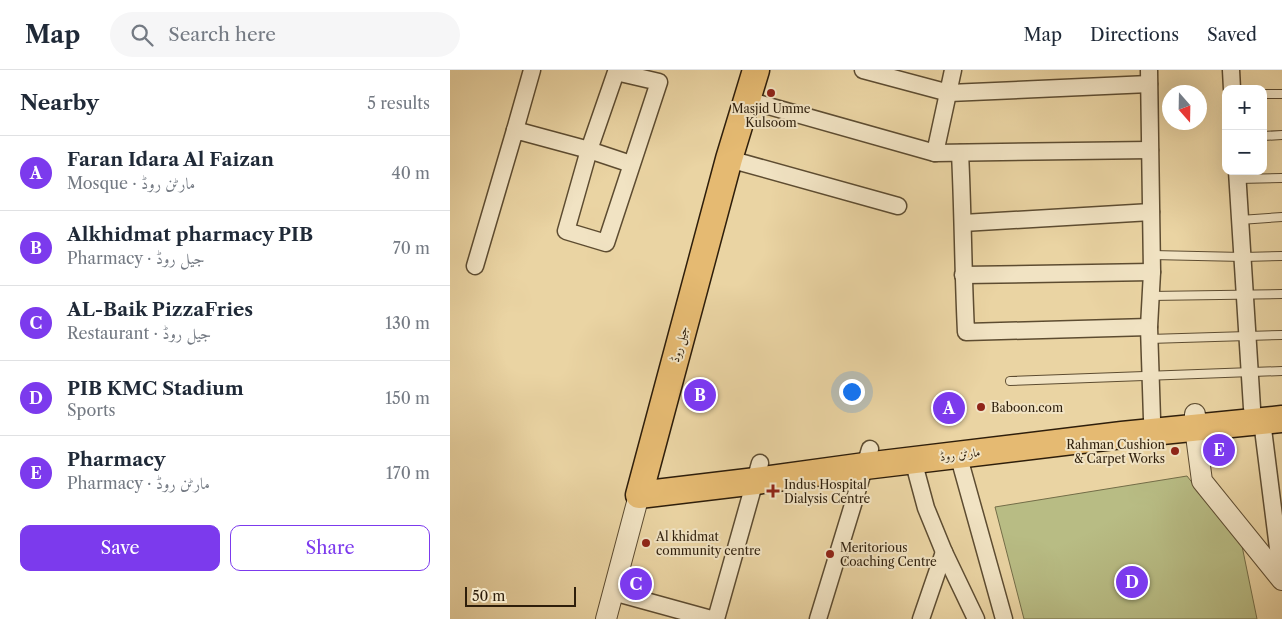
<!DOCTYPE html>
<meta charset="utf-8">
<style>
:root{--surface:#fff;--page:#f6f6f7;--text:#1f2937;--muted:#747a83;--line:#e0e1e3;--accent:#7c3aed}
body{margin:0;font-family:"Libre Caslon Text",Amiri,serif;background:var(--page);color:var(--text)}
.controls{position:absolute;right:15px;top:15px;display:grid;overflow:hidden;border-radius:10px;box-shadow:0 5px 20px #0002}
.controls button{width:45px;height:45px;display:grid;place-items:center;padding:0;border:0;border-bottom:1px solid var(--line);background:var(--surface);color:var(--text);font:25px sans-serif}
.compass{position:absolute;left:712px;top:15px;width:45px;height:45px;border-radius:50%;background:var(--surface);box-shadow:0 5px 20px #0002;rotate:160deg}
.scale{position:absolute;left:15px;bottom:12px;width:111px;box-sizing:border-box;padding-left:5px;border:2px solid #2e1e0b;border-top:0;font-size:14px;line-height:18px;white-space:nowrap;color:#2e1e0b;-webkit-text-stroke:4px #f1e3c3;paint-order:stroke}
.you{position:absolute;left:401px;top:321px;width:18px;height:18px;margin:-12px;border:4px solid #fff;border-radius:50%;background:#1a73e8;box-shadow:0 0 0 8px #1a73e833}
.badge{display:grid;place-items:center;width:32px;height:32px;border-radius:50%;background:var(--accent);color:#fff;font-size:16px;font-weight:700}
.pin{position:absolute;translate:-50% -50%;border:2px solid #fff;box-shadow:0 1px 5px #0006}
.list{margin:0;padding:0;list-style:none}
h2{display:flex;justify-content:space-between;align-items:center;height:65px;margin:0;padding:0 20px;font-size:21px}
h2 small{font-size:16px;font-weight:400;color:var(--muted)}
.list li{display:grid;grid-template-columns:32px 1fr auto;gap:15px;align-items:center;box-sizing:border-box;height:75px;padding:0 20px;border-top:1px solid var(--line)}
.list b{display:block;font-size:19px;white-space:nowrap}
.list p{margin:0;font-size:16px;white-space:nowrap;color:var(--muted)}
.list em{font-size:16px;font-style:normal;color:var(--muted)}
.actions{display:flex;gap:10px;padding:15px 20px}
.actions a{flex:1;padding:11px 0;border:1px solid var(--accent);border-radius:10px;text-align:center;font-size:18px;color:var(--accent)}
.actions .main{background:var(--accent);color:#fff}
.icon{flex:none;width:28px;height:28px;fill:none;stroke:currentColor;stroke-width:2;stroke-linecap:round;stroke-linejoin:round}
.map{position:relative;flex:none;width:832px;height:549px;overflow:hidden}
header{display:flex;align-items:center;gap:30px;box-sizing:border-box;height:70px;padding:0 25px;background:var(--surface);border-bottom:1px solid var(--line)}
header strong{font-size:24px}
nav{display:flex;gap:28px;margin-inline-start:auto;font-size:18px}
.search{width:350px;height:45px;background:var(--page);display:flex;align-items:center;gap:12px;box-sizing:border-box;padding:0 18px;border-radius:28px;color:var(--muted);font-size:19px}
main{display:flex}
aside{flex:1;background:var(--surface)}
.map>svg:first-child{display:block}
</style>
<header>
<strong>Map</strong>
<div class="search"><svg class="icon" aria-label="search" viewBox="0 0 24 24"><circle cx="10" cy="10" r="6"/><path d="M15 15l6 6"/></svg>Search here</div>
<nav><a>Map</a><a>Directions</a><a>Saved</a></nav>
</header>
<main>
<aside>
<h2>Nearby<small>5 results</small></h2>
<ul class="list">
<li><span class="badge">A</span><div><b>Faran Idara Al Faizan</b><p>Mosque · مارٹن روڈ</p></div><em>40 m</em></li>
<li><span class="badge">B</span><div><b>Alkhidmat pharmacy PIB</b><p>Pharmacy · جیل روڈ</p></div><em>70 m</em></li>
<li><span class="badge">C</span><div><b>AL-Baik PizzaFries</b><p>Restaurant · جیل روڈ</p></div><em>130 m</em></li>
<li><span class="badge">D</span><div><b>PIB KMC Stadium</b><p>Sports</p></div><em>150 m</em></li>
<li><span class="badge">E</span><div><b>Pharmacy</b><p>Pharmacy · مارٹن روڈ</p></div><em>170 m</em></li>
</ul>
<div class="actions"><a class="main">Save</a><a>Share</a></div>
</aside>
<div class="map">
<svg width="832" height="549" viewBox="0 0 832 549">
<rect width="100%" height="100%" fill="#ead4a3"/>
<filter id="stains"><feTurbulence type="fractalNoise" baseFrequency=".004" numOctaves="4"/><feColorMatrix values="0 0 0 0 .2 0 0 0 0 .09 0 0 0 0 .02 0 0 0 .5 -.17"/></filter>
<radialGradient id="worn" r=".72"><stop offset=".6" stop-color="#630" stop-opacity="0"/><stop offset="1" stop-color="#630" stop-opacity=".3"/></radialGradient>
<!-- green -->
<polygon fill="#b8bc84" stroke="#736d48" points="737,406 792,476 807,549 574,549 545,437"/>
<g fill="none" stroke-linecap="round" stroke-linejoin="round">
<defs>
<g id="service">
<polyline points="813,24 832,24"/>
<polyline points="813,66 832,65"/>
<polyline points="788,109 832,108"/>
<polyline points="790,150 832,147"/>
<polyline points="702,185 793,187 832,186"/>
<polyline points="700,226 832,224"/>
<polyline points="699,269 832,265"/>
<polyline points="560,311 832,301"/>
</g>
<g id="minor">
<polyline points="413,0 499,23 699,14"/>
<polyline points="699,0 702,202 699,257 702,349"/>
<polyline points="781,0 782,19"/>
<polygon points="166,2 209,12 156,173 116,161 139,80"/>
<polyline points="297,30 485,83 700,80"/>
<polyline points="65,60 82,0"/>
<polyline points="485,83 503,0"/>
<path d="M510 83C513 142 513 202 516 262L699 257"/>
<polyline points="279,89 448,136"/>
<polyline points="787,101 802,338"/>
<polyline points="513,153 701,142"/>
<polyline points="25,196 65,60 139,80 181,94"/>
<polyline points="513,205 702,202"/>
<polyline points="812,351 830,494"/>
<polyline points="508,384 554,549"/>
<polyline points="463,390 476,438 494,482 526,549"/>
<polyline points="163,522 261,549"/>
<polyline points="266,549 310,393"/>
<polyline points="368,549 420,379"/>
<polyline points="471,549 494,482"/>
</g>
<g id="tertiary">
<polyline points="745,344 745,358 752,411 832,510"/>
<polyline points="156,549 189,425"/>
</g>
<polyline id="primary" points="306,0 279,89 189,425 306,411 415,396 672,365 832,349"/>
</defs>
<!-- service casing -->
<use href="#service" stroke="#5d4c31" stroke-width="10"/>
<!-- minor casing -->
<use href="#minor" stroke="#5d4c31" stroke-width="19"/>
<!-- tertiary casing -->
<use href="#tertiary" stroke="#5d4c31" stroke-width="22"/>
<!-- primary casing -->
<use href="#primary" stroke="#2e1e0b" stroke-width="29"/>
<!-- service -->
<use href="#service" stroke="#f1e3c3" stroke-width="8"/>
<!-- minor -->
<use href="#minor" stroke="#f1e3c3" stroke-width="16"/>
<!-- tertiary -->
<use href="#tertiary" stroke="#f1e3c3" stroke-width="20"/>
<!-- primary -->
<use href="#primary" stroke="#e5ba72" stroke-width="26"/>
</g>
<!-- markers -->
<g fill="#8f2418" stroke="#f1e3c3" stroke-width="2">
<circle cx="321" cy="23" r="5"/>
<circle cx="531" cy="337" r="5"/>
<circle cx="725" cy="381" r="5"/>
<path d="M320.5 413.5h5v5h5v5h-5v5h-5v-5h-5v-5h5z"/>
<circle cx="196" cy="473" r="5"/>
<circle cx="380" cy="484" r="5"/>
</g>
<g text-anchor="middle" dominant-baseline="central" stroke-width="4" stroke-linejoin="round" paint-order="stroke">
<!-- poi labels -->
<g font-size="12" fill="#2e1e0b" stroke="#f1e3c3" text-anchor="start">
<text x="321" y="38" text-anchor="middle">Masjid Umme<tspan x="321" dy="14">Kulsoom</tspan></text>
<text x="541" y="337">Baboon.com</text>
<text x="715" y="374" text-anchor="end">Rahman Cushion<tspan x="715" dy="14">&amp; Carpet Works</tspan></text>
<text x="334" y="414">Indus Hospital<tspan x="334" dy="14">Dialysis Centre</tspan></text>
<text x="206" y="466">Al khidmat<tspan x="206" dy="14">community centre</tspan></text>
<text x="390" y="477">Meritorious<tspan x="390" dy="14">Coaching Centre</tspan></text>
</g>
<!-- street labels -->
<g font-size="12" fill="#2e1e0b" stroke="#f1e3c3">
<text transform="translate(229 274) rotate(-75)">جیل روڈ</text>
<text transform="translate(510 384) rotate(-7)">مارٹن روڈ</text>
</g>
</g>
<rect width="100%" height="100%" filter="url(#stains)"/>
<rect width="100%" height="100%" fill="url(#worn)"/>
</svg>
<div class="controls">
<button>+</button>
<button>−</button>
</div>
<svg class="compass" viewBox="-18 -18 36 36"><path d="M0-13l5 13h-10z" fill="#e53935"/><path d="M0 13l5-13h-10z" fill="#747a83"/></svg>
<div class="scale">50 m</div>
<div class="you"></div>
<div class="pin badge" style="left:499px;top:338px">A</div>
<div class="pin badge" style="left:250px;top:325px">B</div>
<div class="pin badge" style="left:186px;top:514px">C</div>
<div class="pin badge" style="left:682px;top:512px">D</div>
<div class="pin badge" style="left:769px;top:380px">E</div>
</div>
</main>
